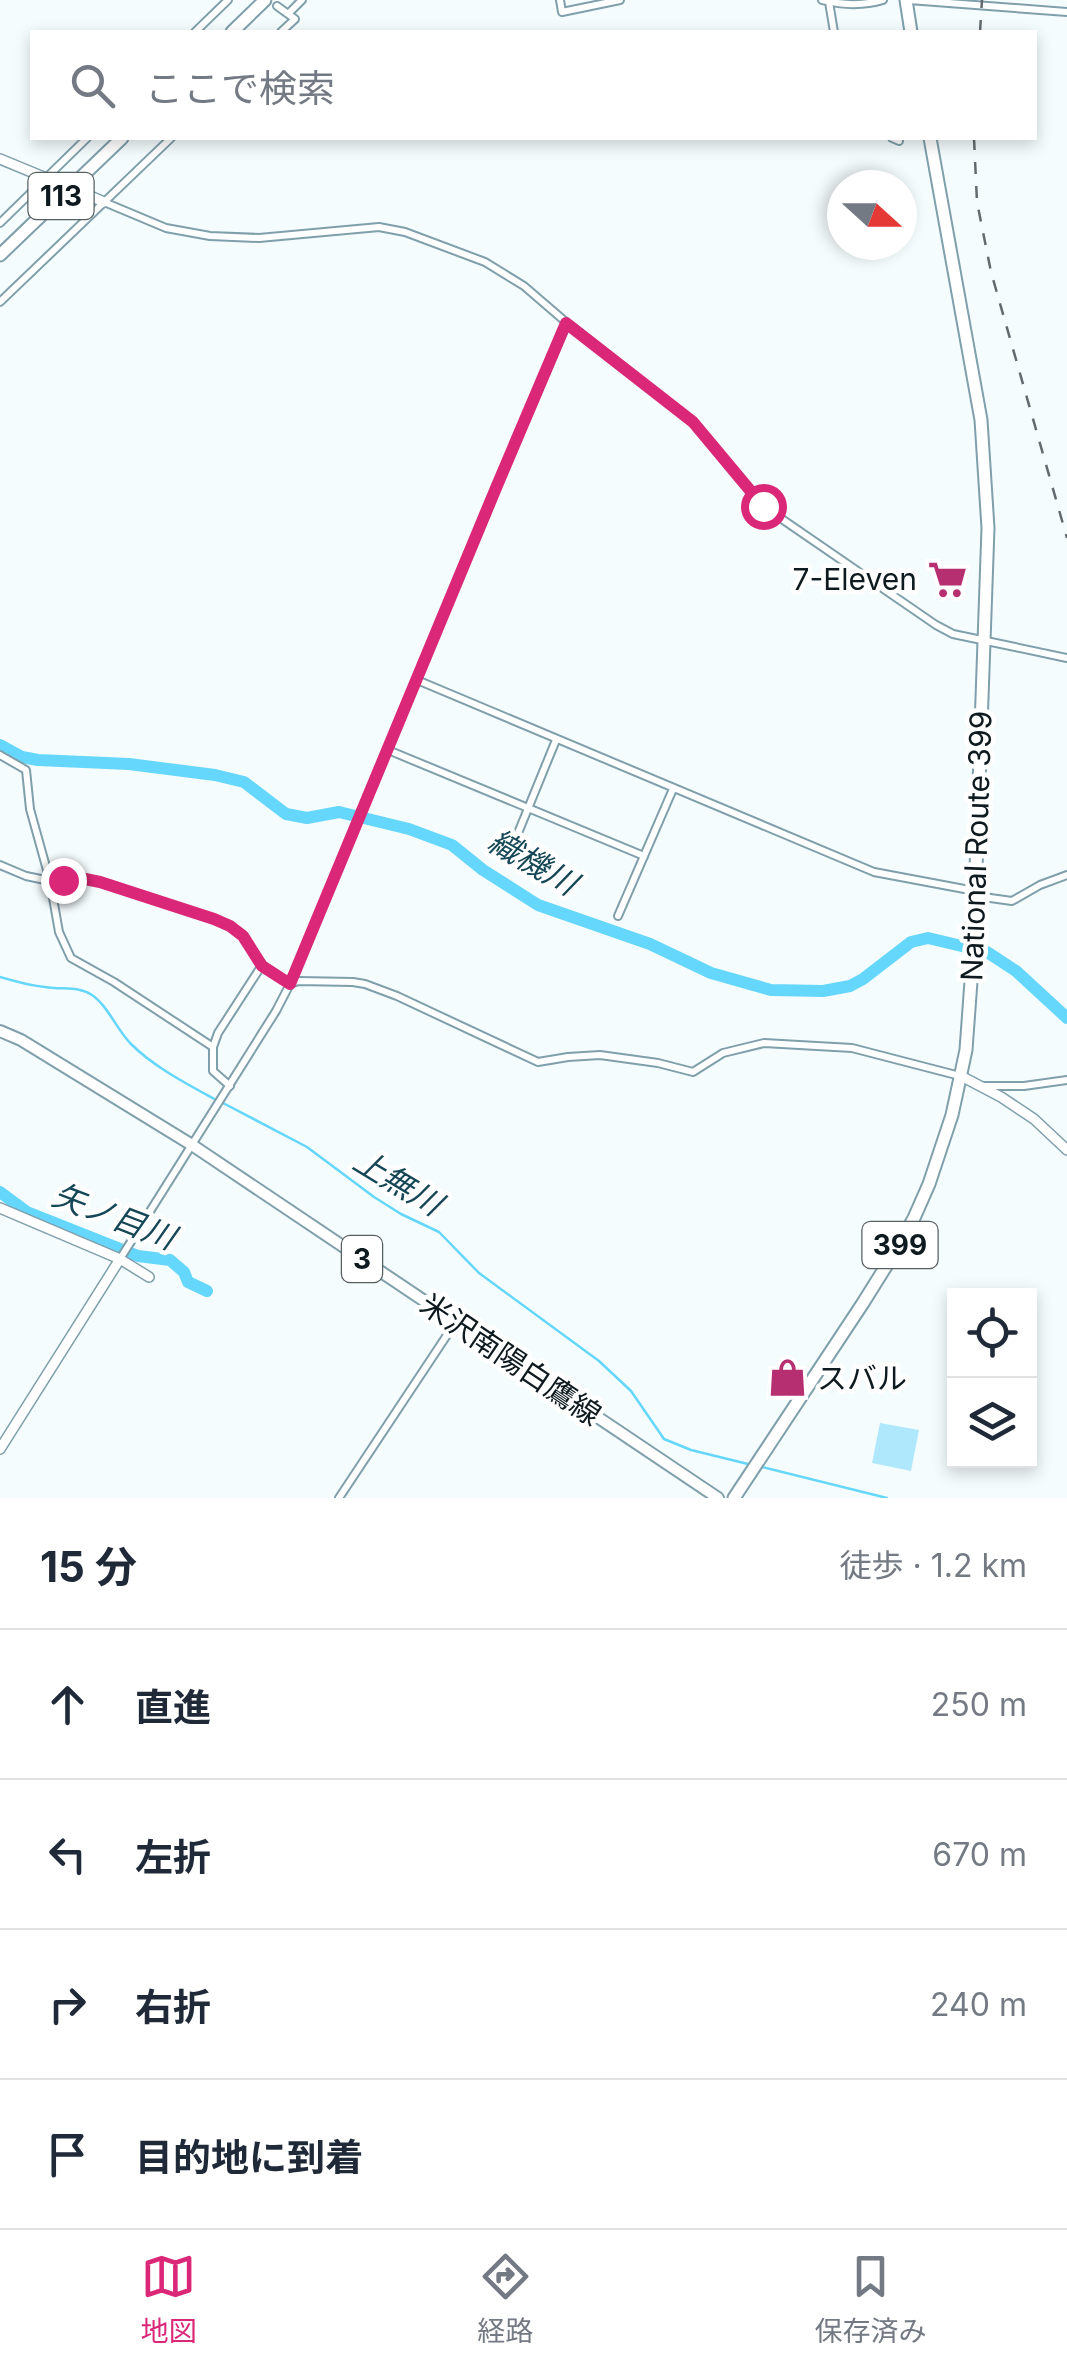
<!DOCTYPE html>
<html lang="ja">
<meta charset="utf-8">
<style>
:root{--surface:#fff;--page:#f6f6f7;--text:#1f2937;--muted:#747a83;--line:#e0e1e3;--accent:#db2777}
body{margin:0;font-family:Inter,"Noto Sans JP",sans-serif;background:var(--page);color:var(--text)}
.controls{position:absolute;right:30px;bottom:30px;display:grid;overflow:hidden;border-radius:0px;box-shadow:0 5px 15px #0003}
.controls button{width:90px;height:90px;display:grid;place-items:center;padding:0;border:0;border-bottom:2px solid var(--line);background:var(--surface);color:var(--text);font:50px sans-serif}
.compass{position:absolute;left:827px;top:170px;width:90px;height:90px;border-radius:50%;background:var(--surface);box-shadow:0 5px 15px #0003;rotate:111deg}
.stop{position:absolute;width:30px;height:30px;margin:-22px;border:8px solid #db2777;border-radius:50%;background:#fff}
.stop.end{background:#db2777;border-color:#fff;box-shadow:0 2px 10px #0008}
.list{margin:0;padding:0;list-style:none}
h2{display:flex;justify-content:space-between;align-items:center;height:130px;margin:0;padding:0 40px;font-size:42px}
h2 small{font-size:32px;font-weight:400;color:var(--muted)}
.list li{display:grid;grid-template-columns:65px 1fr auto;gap:30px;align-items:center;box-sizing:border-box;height:150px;padding:0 40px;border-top:2px solid var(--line)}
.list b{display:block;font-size:38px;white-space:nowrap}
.list em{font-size:32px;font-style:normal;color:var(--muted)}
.icon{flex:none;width:55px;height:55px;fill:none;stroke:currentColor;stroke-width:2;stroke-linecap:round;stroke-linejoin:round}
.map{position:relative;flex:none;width:1067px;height:1498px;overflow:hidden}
.search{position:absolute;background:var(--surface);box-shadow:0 5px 15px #0003;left:30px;right:30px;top:30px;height:110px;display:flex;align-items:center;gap:25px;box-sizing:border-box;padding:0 35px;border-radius:0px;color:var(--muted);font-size:38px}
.sheet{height:730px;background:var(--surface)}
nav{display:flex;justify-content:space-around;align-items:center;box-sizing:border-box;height:140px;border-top:2px solid var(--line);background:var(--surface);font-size:28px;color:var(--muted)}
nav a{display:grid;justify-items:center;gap:5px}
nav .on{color:var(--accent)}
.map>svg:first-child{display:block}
</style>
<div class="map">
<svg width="1067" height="1498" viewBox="0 0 1067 1498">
<rect width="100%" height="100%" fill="#f5fcfe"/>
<!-- grass -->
<polygon fill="#afe8fc" points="880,1423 919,1430 911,1471 872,1463"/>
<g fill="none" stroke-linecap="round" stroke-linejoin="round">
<!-- stream -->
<g stroke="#66d7fc" stroke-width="2.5">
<path d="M0 977C17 982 36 987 54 988 67 989 80 987 92 995 108 1006 117 1030 131 1044 154 1067 187 1084 216 1100"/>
<polyline points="223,1103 307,1147 374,1197 401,1214 439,1232 479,1273 599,1361 631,1391 664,1439 691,1450 748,1464"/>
<polyline points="762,1467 887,1498"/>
</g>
<!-- river -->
<g stroke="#66d7fc" stroke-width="12">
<polyline points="0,745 22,757 38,760 129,764 215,775 244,782 286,814 307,818 339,812 409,829 452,845 483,870 538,905 650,944 711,973 771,990 823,991 850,986 863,979 911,942 928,938 987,952 1016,971 1067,1018"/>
<polyline points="0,1192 27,1212 138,1256 170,1260 184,1272 188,1282 207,1291"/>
</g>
<defs>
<g id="street">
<polyline points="560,0 562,12 620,0"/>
<path d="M822 0C842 5 863 6 883 0"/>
<polyline points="909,0 1067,12"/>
<polyline points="829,2 834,32"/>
<polyline points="277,6 295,19 281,32"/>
<polyline points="289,13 302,0"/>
<polyline points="195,32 228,0"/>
<polyline points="892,138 899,141"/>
<polyline points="104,202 166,228 210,236 259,238 379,227 405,232 485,262 524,286 567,323 693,422 763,506 936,625 953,634 1067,658"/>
<polyline points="0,223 87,138"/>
<polyline points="0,302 171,138"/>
<polyline points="417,680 874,872 975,891 983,897 1012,901 1040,885 1067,875"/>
<polyline points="388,750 644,856"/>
<polyline points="0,755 26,770 30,809 50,881 59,932 71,958 114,982 213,1047"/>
<polyline points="507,860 556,740"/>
<polyline points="0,865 26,876 50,881 75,877 100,882 214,919 230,926 243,936 262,965 290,984 298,981 353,982 365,984 397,996 538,1062 568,1057 600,1055 658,1063 693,1072 723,1053 764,1043 852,1048 960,1076"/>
<polyline points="618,916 673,789"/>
<polyline points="230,1086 213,1071 213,1047 218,1033 262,965"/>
<polyline points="984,1086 1024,1086 1067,1080"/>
<polyline points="120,1259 276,1011 290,984 492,497 567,323"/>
<polyline points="339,1498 455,1323"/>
</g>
<g id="secondary">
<polyline points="0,159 58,183"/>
<polyline points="83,193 104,202"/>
<polyline points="961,1076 1001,1097 1034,1119 1067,1150"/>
<polyline points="0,1208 120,1259 149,1277"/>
<polyline points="0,1449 120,1259"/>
</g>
<polyline id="primary" points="0,1031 21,1040 192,1145 718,1498"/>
<g id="highway">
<polyline points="906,0 911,32"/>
<polyline points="232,32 265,0"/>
<polyline points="0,255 122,138"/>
<polyline points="734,1498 863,1303 898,1247 914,1218 929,1184 952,1115 966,1050 973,954 988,528 981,420 930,138"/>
</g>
</defs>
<!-- street casing -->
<use href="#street" stroke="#7f9fab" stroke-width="10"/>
<!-- secondary casing -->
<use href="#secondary" stroke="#7f9fab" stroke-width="12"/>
<!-- primary casing -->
<use href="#primary" stroke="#7f9fab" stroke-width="14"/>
<!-- highway casing -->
<use href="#highway" stroke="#7f9fab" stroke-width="15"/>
<!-- street -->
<use href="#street" stroke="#fff" stroke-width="6"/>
<!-- secondary -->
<use href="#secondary" stroke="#fff" stroke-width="9"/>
<!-- primary -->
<use href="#primary" stroke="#fff" stroke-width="10"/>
<!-- highway -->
<use href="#highway" stroke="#fff" stroke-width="11"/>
<!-- rail -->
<g stroke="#616b6f" stroke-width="2.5" stroke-dasharray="12 12" stroke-linecap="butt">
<polyline points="980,32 982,0"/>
<polyline points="974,138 977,202 991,272 1067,538"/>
</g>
</g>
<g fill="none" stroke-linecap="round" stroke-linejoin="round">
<!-- route -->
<polyline stroke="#db2777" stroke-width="12" points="63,880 75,877 100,882 214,919 230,926 243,936 262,966 290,984 496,488 566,323 693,422 763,506"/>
</g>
<!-- icons -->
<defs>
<symbol id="supermarket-bare" viewBox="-9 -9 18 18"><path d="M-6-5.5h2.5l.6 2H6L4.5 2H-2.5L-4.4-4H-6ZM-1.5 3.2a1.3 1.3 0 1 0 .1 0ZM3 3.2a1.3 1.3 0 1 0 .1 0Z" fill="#b52f71" stroke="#fff" stroke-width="2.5" paint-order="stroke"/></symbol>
<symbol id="shop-bare" viewBox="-9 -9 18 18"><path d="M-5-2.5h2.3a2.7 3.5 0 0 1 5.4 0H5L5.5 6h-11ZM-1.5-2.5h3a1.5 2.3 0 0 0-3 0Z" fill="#b52f71" stroke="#fff" stroke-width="2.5" paint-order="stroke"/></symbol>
</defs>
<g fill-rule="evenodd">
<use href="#supermarket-bare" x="920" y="552" width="55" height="55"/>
<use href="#shop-bare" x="760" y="1350" width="55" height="55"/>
</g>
<g text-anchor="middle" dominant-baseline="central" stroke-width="9" stroke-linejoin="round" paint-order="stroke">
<!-- shield labels -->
<g fill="#fff" stroke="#565f62" stroke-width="2.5">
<rect x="28.5" y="173" width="65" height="46" rx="8"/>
<rect x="862.5" y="1222" width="75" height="46" rx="8"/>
<rect x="342" y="1236" width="40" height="46" rx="8"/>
</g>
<g font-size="28" font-weight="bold" fill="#0e1a1f">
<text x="61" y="196">113</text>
<text x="900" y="1245">399</text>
<text x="362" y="1259">3</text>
</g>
<!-- poi labels -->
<g font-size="30" fill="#0e1a1f" stroke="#fff" text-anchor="end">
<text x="917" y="579">7-Eleven</text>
<text x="817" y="1378" text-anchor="start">スバル</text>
</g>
<!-- street labels -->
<g font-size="30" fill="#0e1a1f" stroke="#fff">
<text transform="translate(976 846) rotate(-88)">National Route 399</text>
<text transform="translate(511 1359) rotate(34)">米沢南陽白鷹線</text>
</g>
<!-- water labels -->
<g font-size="32" font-style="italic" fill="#154756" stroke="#fff">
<text transform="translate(533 862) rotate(30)">織機川</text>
<text transform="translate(398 1182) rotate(31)">上無川</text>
<text transform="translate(114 1216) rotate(21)">矢ノ目川</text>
</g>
</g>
</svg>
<div class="controls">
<button><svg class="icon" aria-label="locate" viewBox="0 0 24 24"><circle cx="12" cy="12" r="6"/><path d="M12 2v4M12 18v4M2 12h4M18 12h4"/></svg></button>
<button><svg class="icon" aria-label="layers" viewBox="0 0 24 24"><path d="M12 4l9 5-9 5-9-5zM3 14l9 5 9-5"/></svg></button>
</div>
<svg class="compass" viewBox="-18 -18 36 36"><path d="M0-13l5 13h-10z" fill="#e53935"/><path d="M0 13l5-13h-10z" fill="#747a83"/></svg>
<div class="stop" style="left:763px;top:506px"></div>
<div class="stop end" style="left:63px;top:880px"></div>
<div class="search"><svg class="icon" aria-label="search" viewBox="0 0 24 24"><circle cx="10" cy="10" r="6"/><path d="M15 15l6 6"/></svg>ここで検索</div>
</div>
<section class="sheet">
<h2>15 分<small>徒歩 · 1.2 km</small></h2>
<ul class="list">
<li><svg class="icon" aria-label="ahead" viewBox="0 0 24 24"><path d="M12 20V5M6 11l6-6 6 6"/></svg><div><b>直進</b></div><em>250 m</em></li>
<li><svg class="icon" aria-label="left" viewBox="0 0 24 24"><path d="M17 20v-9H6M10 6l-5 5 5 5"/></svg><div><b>左折</b></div><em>670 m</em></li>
<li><svg class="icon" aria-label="right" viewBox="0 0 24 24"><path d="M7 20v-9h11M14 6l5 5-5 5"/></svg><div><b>右折</b></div><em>240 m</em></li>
<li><svg class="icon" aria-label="arrive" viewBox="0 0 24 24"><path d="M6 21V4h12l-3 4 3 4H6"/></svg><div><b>目的地に到着</b></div></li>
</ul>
</section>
<nav>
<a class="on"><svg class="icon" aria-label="map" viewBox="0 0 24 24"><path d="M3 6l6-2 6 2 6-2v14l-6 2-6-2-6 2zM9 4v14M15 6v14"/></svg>地図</a>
<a><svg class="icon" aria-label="directions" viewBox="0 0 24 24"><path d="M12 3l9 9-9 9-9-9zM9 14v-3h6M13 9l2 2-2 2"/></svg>経路</a>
<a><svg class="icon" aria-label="saved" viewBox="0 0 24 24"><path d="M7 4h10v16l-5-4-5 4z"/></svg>保存済み</a>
</nav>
